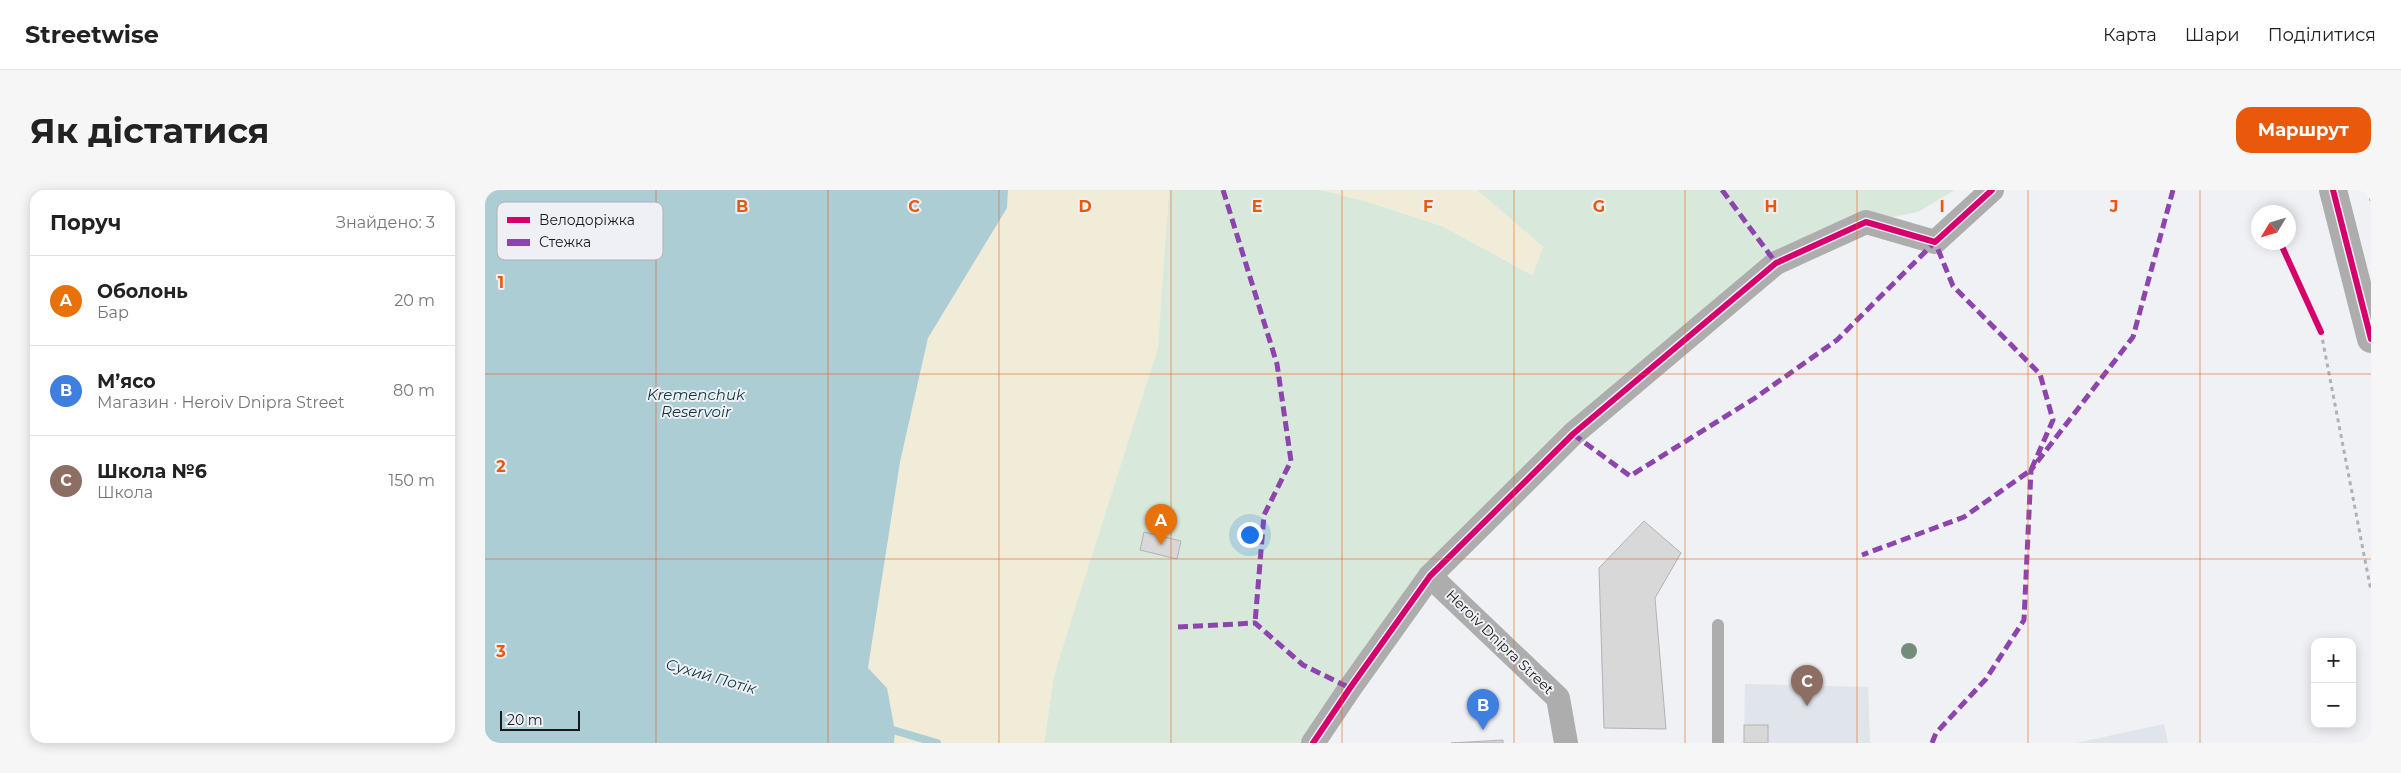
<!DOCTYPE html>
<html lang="uk">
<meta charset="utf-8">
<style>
:root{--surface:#fff;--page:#f6f6f6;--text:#222;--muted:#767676;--line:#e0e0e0;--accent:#ea580c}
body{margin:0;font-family:Montserrat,sans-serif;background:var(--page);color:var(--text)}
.controls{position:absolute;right:15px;bottom:15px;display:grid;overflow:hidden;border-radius:10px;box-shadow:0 2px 12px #0003}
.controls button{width:45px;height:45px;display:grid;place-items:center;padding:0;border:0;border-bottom:1px solid var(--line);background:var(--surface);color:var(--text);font:25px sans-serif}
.compass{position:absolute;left:1766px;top:15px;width:45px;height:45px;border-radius:50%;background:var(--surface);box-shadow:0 2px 12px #0003;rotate:232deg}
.scale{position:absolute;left:15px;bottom:12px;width:80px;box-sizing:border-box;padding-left:5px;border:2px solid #18191a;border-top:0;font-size:14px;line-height:18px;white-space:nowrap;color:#18191a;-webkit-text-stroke:4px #eef0f5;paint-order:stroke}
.you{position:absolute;left:764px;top:344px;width:18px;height:18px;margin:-12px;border:4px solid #fff;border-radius:50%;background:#1a73e8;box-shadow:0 0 0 8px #1a73e833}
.badge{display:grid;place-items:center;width:32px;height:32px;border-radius:50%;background:var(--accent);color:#fff;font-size:16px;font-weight:700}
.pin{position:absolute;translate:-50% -41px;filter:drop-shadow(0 1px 2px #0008)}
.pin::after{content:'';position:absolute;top:26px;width:18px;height:15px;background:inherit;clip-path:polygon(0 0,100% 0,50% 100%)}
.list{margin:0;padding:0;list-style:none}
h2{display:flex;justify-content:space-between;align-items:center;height:65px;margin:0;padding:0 20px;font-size:21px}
h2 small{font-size:16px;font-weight:400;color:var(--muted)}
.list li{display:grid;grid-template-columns:32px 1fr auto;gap:15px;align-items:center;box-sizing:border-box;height:90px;padding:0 20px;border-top:1px solid var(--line)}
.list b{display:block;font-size:19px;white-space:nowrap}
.list p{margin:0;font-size:16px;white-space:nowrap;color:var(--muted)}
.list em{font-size:16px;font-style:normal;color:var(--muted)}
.map{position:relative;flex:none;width:1886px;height:553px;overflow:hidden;border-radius:15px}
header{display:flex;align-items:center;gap:30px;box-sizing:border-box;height:70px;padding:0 25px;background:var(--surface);border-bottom:1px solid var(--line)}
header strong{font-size:24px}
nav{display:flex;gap:28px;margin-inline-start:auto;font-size:18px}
.intro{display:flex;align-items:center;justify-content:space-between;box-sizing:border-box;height:120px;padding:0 30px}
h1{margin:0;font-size:35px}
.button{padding:12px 22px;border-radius:15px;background:var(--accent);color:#fff;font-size:18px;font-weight:700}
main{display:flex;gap:30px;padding:0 30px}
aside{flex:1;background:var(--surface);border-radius:15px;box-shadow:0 2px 12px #0003}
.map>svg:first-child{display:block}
</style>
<header>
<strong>Streetwise</strong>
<nav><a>Карта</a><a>Шари</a><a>Поділитися</a></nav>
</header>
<div class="intro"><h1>Як дістатися</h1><a class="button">Маршрут</a></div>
<main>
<aside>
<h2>Поруч<small>Знайдено: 3</small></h2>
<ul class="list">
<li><span class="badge" style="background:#e8710a">A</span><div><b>Оболонь</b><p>Бар</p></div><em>20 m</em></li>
<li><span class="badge" style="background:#3f7fe0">B</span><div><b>М’ясо</b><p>Магазин · Heroiv Dnipra Street</p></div><em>80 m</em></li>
<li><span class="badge" style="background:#8d6e63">C</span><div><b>Школа №6</b><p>Школа</p></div><em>150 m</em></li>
</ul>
</aside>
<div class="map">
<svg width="1886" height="553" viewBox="0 0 1886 553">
<rect width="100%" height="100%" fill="#eff1f4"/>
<!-- built -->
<g fill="#e0e4eb">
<polygon points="1260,494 1383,497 1385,553 1259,553"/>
<polygon points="1679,534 1683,553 1591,553"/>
</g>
<!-- green -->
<polygon fill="#d8e9db" points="684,0 836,0 880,11 957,36 1047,85 1058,57 992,0 1470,0 1433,22 1381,32 1291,73 945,386 828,553 559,553 569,485 682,31"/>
<!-- sand -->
<g fill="#f0ecd8">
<polygon points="523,0 684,0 673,158 569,485 559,553 409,553 410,541 383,478 415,272 443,148 522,18"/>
<polygon points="836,0 992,0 1058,57 1048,85 957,36 880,11"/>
</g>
<!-- water -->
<polygon fill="#adcdd4" points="0,0 523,0 522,18 443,148 415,272 383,478 402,498 410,541 409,553 0,553"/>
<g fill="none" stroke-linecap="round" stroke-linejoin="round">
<!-- stream -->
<polyline stroke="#adcdd4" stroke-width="8" points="401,538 452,553"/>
</g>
<!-- building -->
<g fill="#d8d8d9" stroke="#b2b2b4">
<polygon points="1159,331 1196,363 1170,408 1181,539 1119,538 1114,378"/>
<polygon points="659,342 696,351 692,369 655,360"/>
<rect x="1259" y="535" width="24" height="18"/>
<polygon points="1018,550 1018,553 966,553"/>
</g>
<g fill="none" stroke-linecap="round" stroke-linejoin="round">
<!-- path -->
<g stroke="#b1b1b3" stroke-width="3" stroke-dasharray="4 4" stroke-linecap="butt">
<polyline points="1884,0 1886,11"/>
<polyline points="1836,142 1886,401"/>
</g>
<!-- service -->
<polyline stroke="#aeadad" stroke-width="12" points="1233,553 1233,435"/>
<!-- minor -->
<g stroke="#aeadad" stroke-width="24">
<polyline points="945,386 1073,508 1081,553"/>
<polyline points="828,553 865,498 945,386 1088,244 1291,73 1381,32 1450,52 1507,0"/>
</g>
<!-- tertiary -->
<polyline stroke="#aeadad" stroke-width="28" points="1848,0 1886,149"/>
<!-- quiet -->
<g stroke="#8e44ad" stroke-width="5" stroke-dasharray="10 5" stroke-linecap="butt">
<polyline points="738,0 792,174 806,271 779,325 770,433"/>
<polyline points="1237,0 1291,73"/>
<polyline points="1088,244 1145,286 1270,208 1352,150 1450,52 1468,96 1555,184 1568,230 1546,280 1479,327 1377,365"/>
<polyline points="693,437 770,433 818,475 865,498"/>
<polyline points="1447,553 1451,543 1501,489 1539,430 1546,280 1648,147 1688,0"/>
</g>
<defs>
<g id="cycleway">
<polyline points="1848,0 1886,149"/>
<polyline points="1795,52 1836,142"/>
<polyline points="828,553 865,498 945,386 1088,244 1291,73 1381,32 1450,52 1507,0"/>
</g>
</defs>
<!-- cycleway casing -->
<use href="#cycleway" stroke="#eef0f5" stroke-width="9"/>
<!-- cycleway -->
<use href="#cycleway" stroke="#d6006c" stroke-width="6"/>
</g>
<!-- trees -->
<circle fill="#748d7a" cx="1424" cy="461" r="8"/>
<!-- grid -->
<path fill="none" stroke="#e8590c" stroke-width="1" stroke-opacity="0.55" d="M171 0V553M343 0V553M514 0V553M686 0V553M857 0V553M1029 0V553M1200 0V553M1372 0V553M1543 0V553M1715 0V553M0 184H1886M0 369H1886"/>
<g text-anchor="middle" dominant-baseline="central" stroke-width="4" stroke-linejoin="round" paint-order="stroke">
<!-- street labels -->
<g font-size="14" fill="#18191a" stroke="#eef0f5">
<text transform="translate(1015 452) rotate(44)">Heroiv Dnipra Street</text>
</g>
<!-- water labels -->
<g font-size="15" font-style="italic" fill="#0c373e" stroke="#eef0f5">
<text x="211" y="204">Kremenchuk<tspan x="211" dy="17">Reservoir</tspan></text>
<text transform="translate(226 486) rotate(16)">Сухий Потік</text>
</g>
</g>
<!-- legend -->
<rect x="12" y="12" width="166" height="58" rx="8" fill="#eef0f5" stroke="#aeb0b3" stroke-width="1"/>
<rect x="22" y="27" width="23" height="6" fill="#d6006c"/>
<rect x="22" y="49" width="23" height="7" fill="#8e44ad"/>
<g font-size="14" fill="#18191a">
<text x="54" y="35">Велодоріжка</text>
<text x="54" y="57">Стежка</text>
</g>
<g font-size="16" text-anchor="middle" font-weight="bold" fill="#e8590c" stroke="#eef0f5" stroke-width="4" stroke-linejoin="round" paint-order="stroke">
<text x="257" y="22">B</text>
<text x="429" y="22">C</text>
<text x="600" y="22">D</text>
<text x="772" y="22">E</text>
<text x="943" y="22">F</text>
<text x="1114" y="22">G</text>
<text x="1286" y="22">H</text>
<text x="1457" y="22">I</text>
<text x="1629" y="22">J</text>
<text x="16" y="98">1</text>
<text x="16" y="282">2</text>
<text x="16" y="467">3</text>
</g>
</svg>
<div class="controls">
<button>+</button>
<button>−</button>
</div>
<svg class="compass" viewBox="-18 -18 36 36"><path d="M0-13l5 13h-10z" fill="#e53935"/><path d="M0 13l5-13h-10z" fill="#767676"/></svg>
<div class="scale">20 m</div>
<div class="you"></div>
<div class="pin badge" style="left:676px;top:355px;background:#e8710a">A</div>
<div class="pin badge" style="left:998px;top:540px;background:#3f7fe0">B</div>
<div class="pin badge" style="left:1322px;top:516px;background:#8d6e63">C</div>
</div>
</main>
